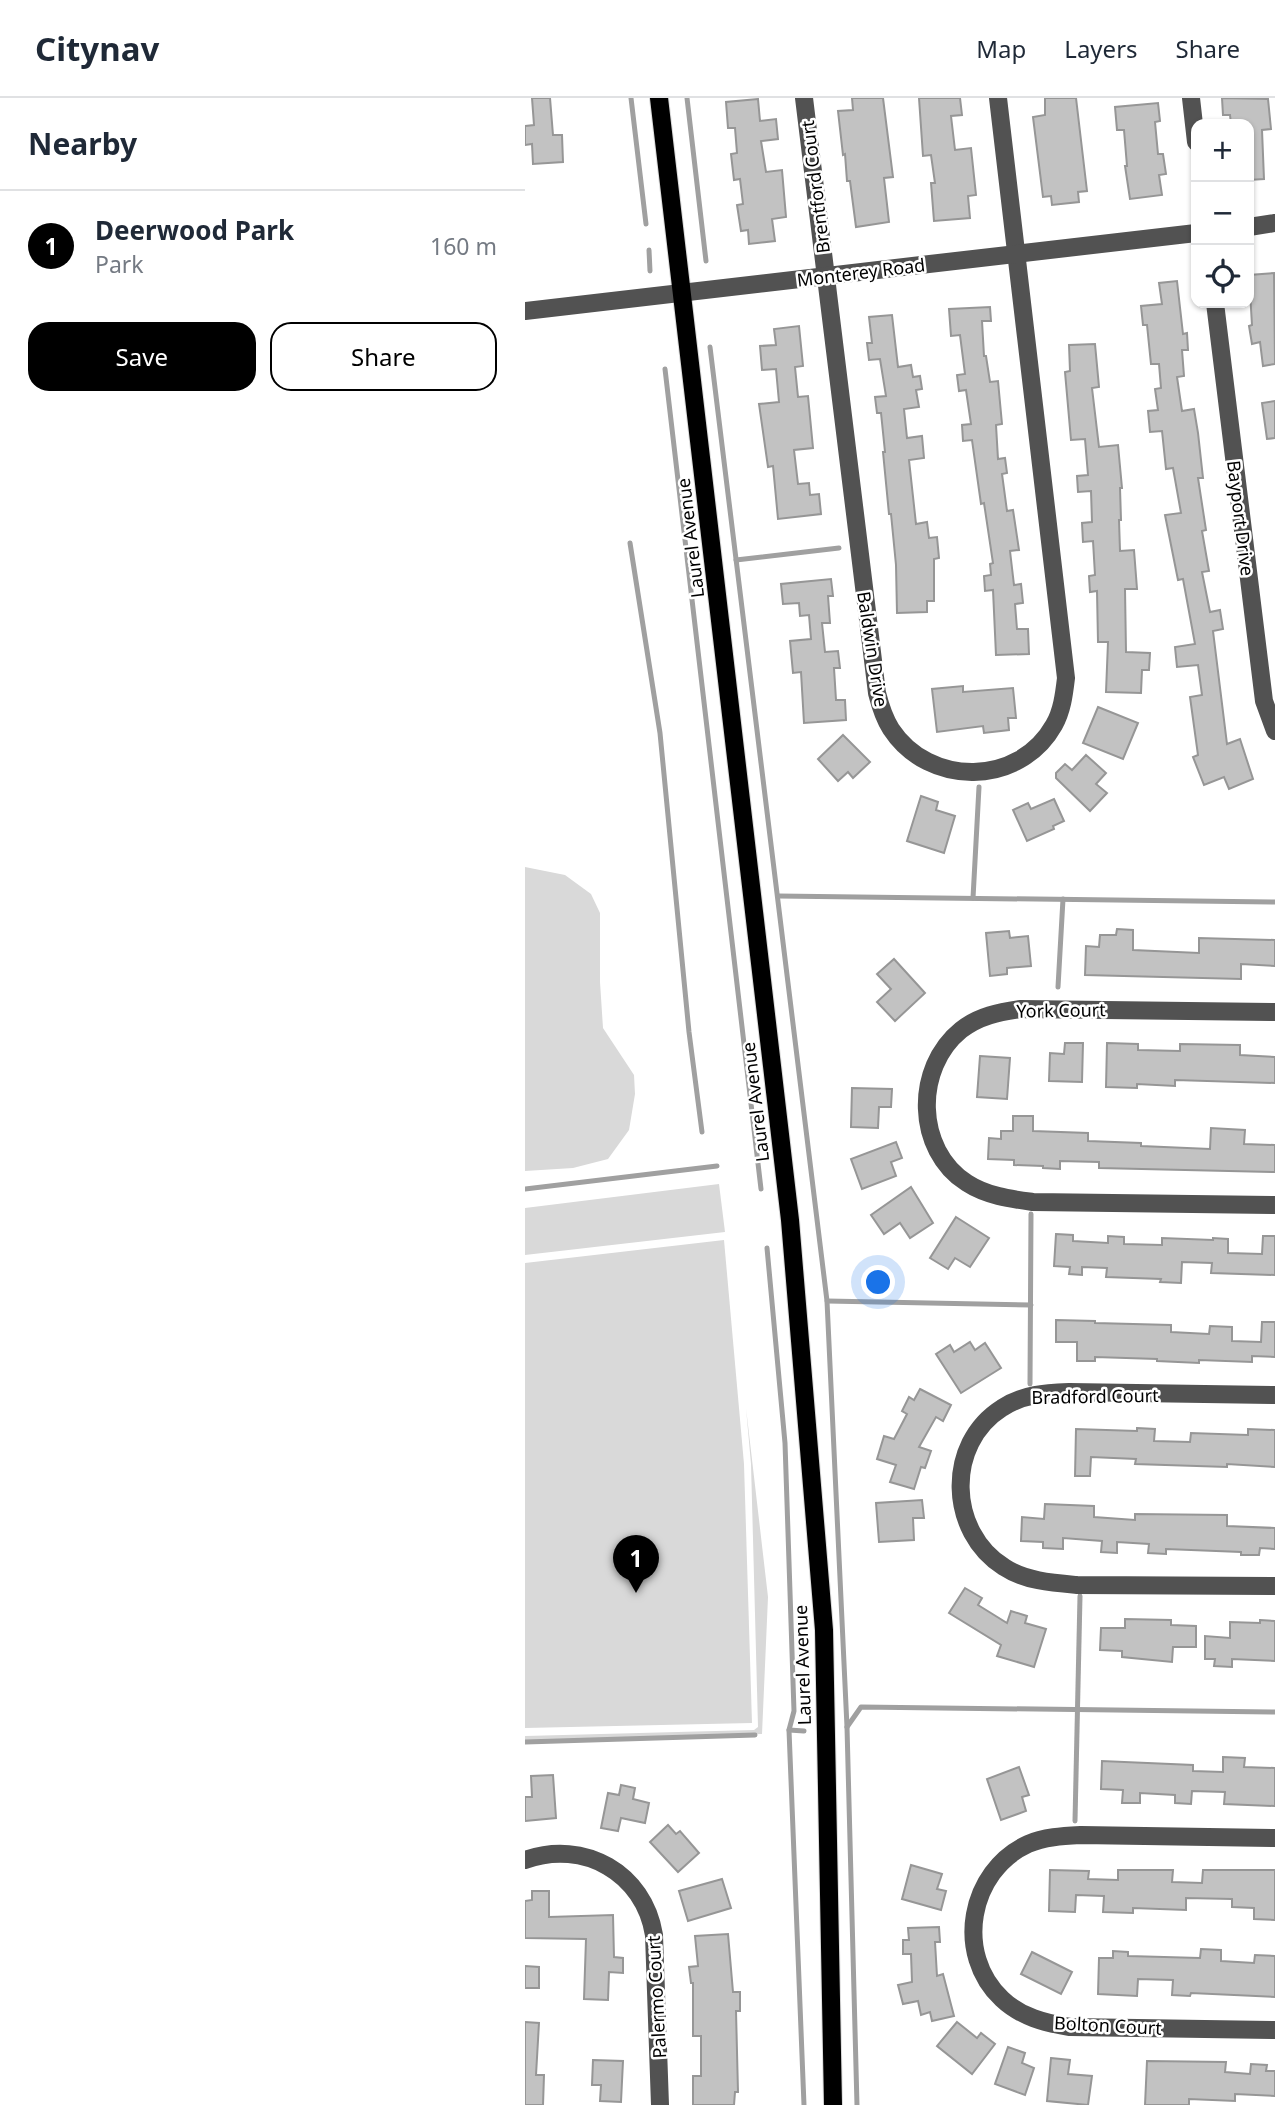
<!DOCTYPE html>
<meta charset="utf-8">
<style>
:root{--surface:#fff;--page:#f2f2f3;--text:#1f2937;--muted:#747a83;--line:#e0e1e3;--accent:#000}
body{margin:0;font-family:"Noto Sans",sans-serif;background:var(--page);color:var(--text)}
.controls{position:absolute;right:21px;top:21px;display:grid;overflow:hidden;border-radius:14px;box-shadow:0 2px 5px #0004}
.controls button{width:63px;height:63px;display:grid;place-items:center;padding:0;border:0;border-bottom:2px solid var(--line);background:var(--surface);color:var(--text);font:35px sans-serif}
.you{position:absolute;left:354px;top:1185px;width:24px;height:24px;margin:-18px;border:5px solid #fff;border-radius:50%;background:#1a73e8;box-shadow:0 0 0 10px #1a73e833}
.badge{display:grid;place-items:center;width:46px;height:46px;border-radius:50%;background:var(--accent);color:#fff;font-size:23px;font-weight:700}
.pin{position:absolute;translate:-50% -58px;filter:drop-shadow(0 2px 4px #0008)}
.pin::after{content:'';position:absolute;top:37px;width:24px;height:21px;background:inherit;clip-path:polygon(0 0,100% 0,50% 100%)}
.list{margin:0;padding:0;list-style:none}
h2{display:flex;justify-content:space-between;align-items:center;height:91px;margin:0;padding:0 28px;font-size:30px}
h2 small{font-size:23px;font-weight:400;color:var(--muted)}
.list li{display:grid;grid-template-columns:46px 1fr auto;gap:21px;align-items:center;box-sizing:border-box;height:112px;padding:0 28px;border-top:2px solid var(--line)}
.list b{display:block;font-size:26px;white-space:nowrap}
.list p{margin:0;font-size:23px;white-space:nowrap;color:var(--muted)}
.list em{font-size:23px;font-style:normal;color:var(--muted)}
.actions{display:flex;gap:14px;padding:21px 28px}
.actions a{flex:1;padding:16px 0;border:2px solid var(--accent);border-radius:21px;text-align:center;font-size:24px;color:var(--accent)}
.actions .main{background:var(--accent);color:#fff}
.icon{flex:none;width:38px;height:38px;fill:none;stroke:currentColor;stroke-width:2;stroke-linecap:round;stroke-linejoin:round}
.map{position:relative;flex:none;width:750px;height:2007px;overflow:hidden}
header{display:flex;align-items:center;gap:42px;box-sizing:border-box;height:98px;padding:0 35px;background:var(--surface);border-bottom:2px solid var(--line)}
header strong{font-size:33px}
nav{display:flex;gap:38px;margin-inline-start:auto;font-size:24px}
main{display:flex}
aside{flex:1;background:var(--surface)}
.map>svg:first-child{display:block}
</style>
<header>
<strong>Citynav</strong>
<nav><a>Map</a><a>Layers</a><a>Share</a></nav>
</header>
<main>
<aside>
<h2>Nearby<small></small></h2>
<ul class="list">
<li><span class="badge">1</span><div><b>Deerwood Park</b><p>Park</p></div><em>160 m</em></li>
</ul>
<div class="actions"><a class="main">Save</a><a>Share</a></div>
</aside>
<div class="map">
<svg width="750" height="2007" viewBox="0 0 750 2007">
<rect width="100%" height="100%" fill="#fff"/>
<!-- green -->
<g fill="#d9d9d9">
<polygon points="0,769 40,777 66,796 75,815 75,884 78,930 109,977 110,996 104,1032 83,1061 48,1070 0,1073"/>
<polygon points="194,1086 200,1134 0,1157 0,1110"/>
<polygon points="199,1142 219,1366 227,1625 0,1630 0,1165"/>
<polygon points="221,1310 243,1499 237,1636 0,1643 0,1638 229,1632 233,1629 226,1366"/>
</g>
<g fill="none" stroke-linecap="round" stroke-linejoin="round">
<!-- stream -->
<g stroke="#a0a0a0" stroke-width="5">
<polyline points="106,0 121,126"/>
<polyline points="162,0 181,163"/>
<polyline points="124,152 125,173"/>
<polyline points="185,249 302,1203 322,1629 332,2007"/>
<polyline points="140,271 236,1091"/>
<polyline points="105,445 135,635 164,934 177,1034"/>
<polyline points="211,462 314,450"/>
<polyline points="253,798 750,804"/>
<polyline points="448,800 454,689"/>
<polyline points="533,889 538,801"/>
<polyline points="0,1091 192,1068"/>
<polyline points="242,1150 260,1345 269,1613 264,1632 279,2007"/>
<polyline points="302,1203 506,1207"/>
<polyline points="505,1286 506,1116"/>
<polyline points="322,1629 336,1609 750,1614"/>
<polyline points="264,1632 279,1633"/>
<polyline points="0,1644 230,1637"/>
<polyline points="550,1723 555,1498"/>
</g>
</g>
<!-- building -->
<g fill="#c2c2c2" stroke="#969696" stroke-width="2">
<polygon points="7,0 25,0 28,37 37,37 38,64 8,66 7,46 0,47 0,28 9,27"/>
<polygon points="327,0 358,0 368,79 359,80 364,124 331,129 325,83 322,83 320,56 318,57 313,13 328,12"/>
<polygon points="394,0 435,0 437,17 426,18 430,52 446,50 451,97 443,98 445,120 409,123 406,85 410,85 406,57 398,58"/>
<polygon points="520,0 551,0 562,93 553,94 554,104 527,107 526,98 518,99 508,19 520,17"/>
<polygon points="697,0 743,1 746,31 737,32 739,81 724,82 724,26 706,26 705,17 698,17"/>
<polygon points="233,1 235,23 251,21 253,41 236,43 241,74 257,72 261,119 247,121 250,143 224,146 223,132 216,133 212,107 218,106 215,81 209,82 206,56 212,55 210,30 203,30 201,4"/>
<polygon points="633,5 635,23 630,24 633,56 638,56 641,76 634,77 637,97 605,101 600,68 602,68 599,32 592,32 590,9"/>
<polygon points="749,175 750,266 738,268 735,244 727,246 724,228 727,227 724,177"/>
<polygon points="652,183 658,236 662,235 663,252 657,252 659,278 652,279 657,313 669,311 673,335 678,380 673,380 681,432 677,433 684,473 677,474 685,514 695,512 698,531 688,533 702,646 715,641 728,681 704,691 699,679 679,687 668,659 673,657 665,599 677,597 673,567 652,569 650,549 670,546 658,481 653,482 640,417 656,415 648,370 641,371 637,333 625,334 623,313 633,312 630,291 636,290 634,266 626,266 622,227 618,227 616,208 637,206 634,185"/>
<polygon points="465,209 466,223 457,223 459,258 461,258 465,284 473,283 477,326 471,327 473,361 480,360 482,375 477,376 482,413 488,412 494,452 485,453 489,487 496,486 498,505 490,506 492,531 503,531 504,556 471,557 468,492 460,493 459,478 466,477 465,466 468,465 459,405 456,406 447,342 438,343 437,327 446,326 441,292 434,293 432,277 440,276 435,237 426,238 424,211"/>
<polygon points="367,217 373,269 386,267 388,279 395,278 397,291 391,292 394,309 379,311 382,340 397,338 399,360 384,362 391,426 402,424 404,440 412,439 414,460 409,461 409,503 402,503 402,514 372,515 371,467 366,416 364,416 358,354 360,354 356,315 352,315 350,299 361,298 355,261 344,262 342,245 347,245 344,219"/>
<polygon points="274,228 278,268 270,269 273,299 283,298 288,350 269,352 273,386 284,385 285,397 294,396 296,416 253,421 248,368 243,369 234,306 254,304 251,271 237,272 235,248 251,247 249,231"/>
<polygon points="570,246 574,289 567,290 574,349 593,347 597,390 595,390 596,422 594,422 595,453 609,452 612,491 600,491 601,554 625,555 624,572 617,572 616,595 581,594 583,544 573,544 572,493 565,494 564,478 570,477 568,443 558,444 557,425 567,424 566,393 553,394 552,378 563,377 560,341 546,342 540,274 545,273 544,247"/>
<polygon points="750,303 750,340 742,341 737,305"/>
<polygon points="306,481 308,498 303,498 305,525 297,525 300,554 313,553 315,570 309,570 311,602 320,602 321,622 279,625 276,574 268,575 265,543 286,541 284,517 275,518 274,505 258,506 256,486"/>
<polygon points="438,588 438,594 488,590 491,620 483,620 484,632 459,635 458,628 412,634 407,591"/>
<polygon points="573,609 613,625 598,661 558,645"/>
<polygon points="318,637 345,664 328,680 323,674 313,683 293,661"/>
<polygon points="561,657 581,675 571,686 582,695 565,713 531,680 531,675 540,666 547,672"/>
<polygon points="396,698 413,704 411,712 430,718 419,755 382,743"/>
<polygon points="529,701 539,723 528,728 529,731 502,743 488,712 503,705 506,711"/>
<polygon points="592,831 608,832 608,852 674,855 674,840 750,842 750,868 716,866 716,881 560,877 561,848 574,849 575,837 591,837"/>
<polygon points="484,833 485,840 503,838 506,868 482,870 482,876 465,878 461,835"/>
<polygon points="369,861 400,895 370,923 352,904 366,891 352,876"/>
<polygon points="540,945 558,945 557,984 524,983 525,955 539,956"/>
<polygon points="582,945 613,946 613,952 655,953 655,946 715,947 715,957 750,959 750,985 650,982 650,988 612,986 612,990 581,989"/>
<polygon points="455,958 485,960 482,1001 452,999"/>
<polygon points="327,990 367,991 366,1009 354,1009 353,1030 326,1029"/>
<polygon points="488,1018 508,1018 508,1033 563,1035 563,1043 616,1045 616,1048 685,1051 686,1030 720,1032 719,1046 750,1047 750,1074 574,1070 574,1064 535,1063 535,1071 518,1070 518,1068 489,1067 489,1062 463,1061 464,1040 476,1041 476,1033 488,1033"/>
<polygon points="371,1044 377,1060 366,1064 371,1078 337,1091 326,1061"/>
<polygon points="386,1089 408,1125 385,1140 375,1125 359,1136 346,1117"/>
<polygon points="431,1119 464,1140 445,1169 430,1160 423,1171 405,1160"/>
<polygon points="531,1136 548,1137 548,1143 583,1145 583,1138 599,1139 599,1146 637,1147 637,1140 688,1142 688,1140 703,1141 703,1155 737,1156 738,1138 750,1138 750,1177 686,1175 687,1165 657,1164 656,1185 635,1184 636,1181 581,1179 582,1170 557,1169 557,1177 544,1176 545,1169 529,1168"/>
<polygon points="531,1222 570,1223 570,1225 646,1227 646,1234 684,1236 685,1228 707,1229 707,1243 736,1244 737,1224 750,1224 750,1259 727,1258 727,1264 674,1262 674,1265 632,1263 632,1261 570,1259 570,1263 552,1263 552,1244 531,1244"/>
<polygon points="445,1244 450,1252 460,1245 476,1270 436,1295 411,1256 425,1247 429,1254"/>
<polygon points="395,1291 426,1307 418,1323 411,1319 394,1349 406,1353 400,1370 396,1369 389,1391 365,1384 371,1367 352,1361 359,1338 369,1341 382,1316 377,1313 384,1299 389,1302"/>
<polygon points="612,1330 630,1331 629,1343 665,1344 666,1335 723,1337 723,1331 750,1332 750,1369 702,1366 702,1369 610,1366 611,1361 566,1359 565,1378 550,1378 551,1331 612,1333"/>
<polygon points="397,1402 399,1420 388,1420 389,1442 354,1444 351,1405"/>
<polygon points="520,1406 569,1408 569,1419 610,1422 610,1416 702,1417 702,1428 750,1430 750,1451 735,1450 734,1457 716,1457 716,1454 641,1451 641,1456 623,1455 624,1446 592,1444 592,1455 576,1454 577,1443 538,1440 538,1451 518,1450 518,1444 496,1443 497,1419 519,1421"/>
<polygon points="440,1490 457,1500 453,1507 482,1525 486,1513 502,1518 500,1525 521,1531 509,1569 472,1558 476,1547 424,1515"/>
<polygon points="600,1521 646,1522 646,1527 671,1528 671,1549 648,1549 647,1564 597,1559 597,1553 575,1552 576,1530 600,1530"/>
<polygon points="735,1522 750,1523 750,1563 707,1561 707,1569 689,1568 690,1561 680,1561 680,1538 705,1540 705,1524 735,1525"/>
<polygon points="698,1659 720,1660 719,1669 750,1670 750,1708 699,1706 700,1694 667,1693 666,1706 650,1705 650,1697 615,1695 615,1705 597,1705 598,1692 576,1691 577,1663 668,1667 668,1673 698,1674"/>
<polygon points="494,1669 504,1697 497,1699 501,1713 476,1722 462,1681"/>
<polygon points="28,1677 31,1720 0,1723 0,1699 7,1699 6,1678"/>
<polygon points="96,1687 110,1690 108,1701 124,1705 120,1725 96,1720 93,1733 76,1730 83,1695 94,1697"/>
<polygon points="143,1727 151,1736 155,1733 174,1755 153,1774 125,1744"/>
<polygon points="386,1767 417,1776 412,1791 421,1793 416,1812 377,1801"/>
<polygon points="525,1772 564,1773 563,1781 593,1782 593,1772 648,1772 647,1784 677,1785 678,1772 750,1772 750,1822 729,1821 729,1810 707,1809 707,1801 661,1800 661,1812 608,1810 608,1815 578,1814 579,1798 551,1797 550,1814 524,1813"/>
<polygon points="197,1781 206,1810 163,1823 154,1793"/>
<polygon points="7,1793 24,1793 24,1819 88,1817 89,1859 98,1860 98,1875 84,1874 83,1902 59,1901 61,1841 0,1840 0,1803 7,1802"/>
<polygon points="414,1829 415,1844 410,1844 412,1878 418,1876 429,1918 407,1923 405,1914 396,1917 393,1903 378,1906 373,1887 387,1884 386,1856 378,1856 378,1842 384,1842 383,1830"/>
<polygon points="203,1836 208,1894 215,1894 215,1913 211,1913 213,1994 210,1994 209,2007 168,2007 168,1978 176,1978 176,1938 168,1938 168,1885 166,1885 164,1869 173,1868 170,1838"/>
<polygon points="676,1851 696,1852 696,1863 729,1865 730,1857 750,1858 750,1899 666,1895 665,1898 647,1897 648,1882 613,1881 612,1898 573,1896 574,1860 588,1860 588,1853 603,1854 603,1858 675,1860"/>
<polygon points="507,1854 547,1874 536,1896 496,1876"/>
<polygon points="0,1868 14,1869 14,1890 0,1890"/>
<polygon points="0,1924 14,1925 11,1977 19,1977 18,2007 0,2007"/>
<polygon points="432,1924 452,1940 456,1935 470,1946 447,1976 412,1948"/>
<polygon points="483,1949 500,1955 497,1965 509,1970 500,1997 470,1986"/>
<polygon points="526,1960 545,1962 543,1976 567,1978 563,2007 522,2003"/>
<polygon points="68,1962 98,1963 96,2004 75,2003 76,1987 67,1987"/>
<polygon points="622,1963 701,1964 700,1974 725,1976 726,1966 742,1967 741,1973 750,1973 750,1998 710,1996 710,2003 664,2001 664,2007 620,2007"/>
</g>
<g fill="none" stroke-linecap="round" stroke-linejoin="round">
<defs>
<polyline id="major" points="134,0 265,1122 299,1532 308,2007"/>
</defs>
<!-- major casing -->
<use href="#major" stroke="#dbdbdb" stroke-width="20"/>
<!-- minor -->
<g stroke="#525252" stroke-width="18">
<path d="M279 0 352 595C355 607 359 620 366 631 404 689 494 689 529 627 537 613 539 597 541 580L473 0"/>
<polyline points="666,0 671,44"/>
<polyline points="724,129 750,125"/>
<polyline points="690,205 739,603 750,633"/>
<polyline points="0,213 671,135"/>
<path d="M750 914 496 911C474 914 454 918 436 932 389 970 390 1052 442 1085 462 1098 486 1101 508 1104L750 1107"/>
<path d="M750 1297 544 1294C521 1295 498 1296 477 1310 420 1346 423 1434 479 1469 500 1483 528 1485 552 1487L750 1488"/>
<path d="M750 1740 556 1737C538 1738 519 1739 503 1746 444 1773 429 1856 477 1901 496 1919 520 1925 545 1929L750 1932"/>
<path d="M0 1762C59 1741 119 1775 129 1837L135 2007"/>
</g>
<!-- major -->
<use href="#major" stroke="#000" stroke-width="18"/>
</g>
<g text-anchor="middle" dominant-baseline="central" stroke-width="5" stroke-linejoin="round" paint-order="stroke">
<!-- street labels -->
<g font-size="18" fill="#000" stroke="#fff">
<text transform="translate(290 89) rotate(-97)">Brentford Court</text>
<text transform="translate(336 174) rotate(-7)">Monterey Road</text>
<text transform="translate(716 420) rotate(83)">Bayport Drive</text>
<text transform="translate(165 440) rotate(-97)">Laurel Avenue</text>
<text transform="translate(348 551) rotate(81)">Baldwin Drive</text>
<text transform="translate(536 912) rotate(-1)">York Court</text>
<text transform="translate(230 1004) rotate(-97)">Laurel Avenue</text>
<text transform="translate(570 1298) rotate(-1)">Bradford Court</text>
<text transform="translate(277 1567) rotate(-92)">Laurel Avenue</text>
<text transform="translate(131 1899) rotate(-93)">Palermo Court</text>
<text transform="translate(583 1927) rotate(3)">Bolton Court</text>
</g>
</g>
</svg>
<div class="controls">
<button>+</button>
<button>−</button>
<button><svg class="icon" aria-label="locate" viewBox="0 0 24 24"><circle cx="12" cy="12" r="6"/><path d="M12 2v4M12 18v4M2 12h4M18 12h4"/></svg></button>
</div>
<div class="you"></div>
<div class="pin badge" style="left:111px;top:1495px">1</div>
</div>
</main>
